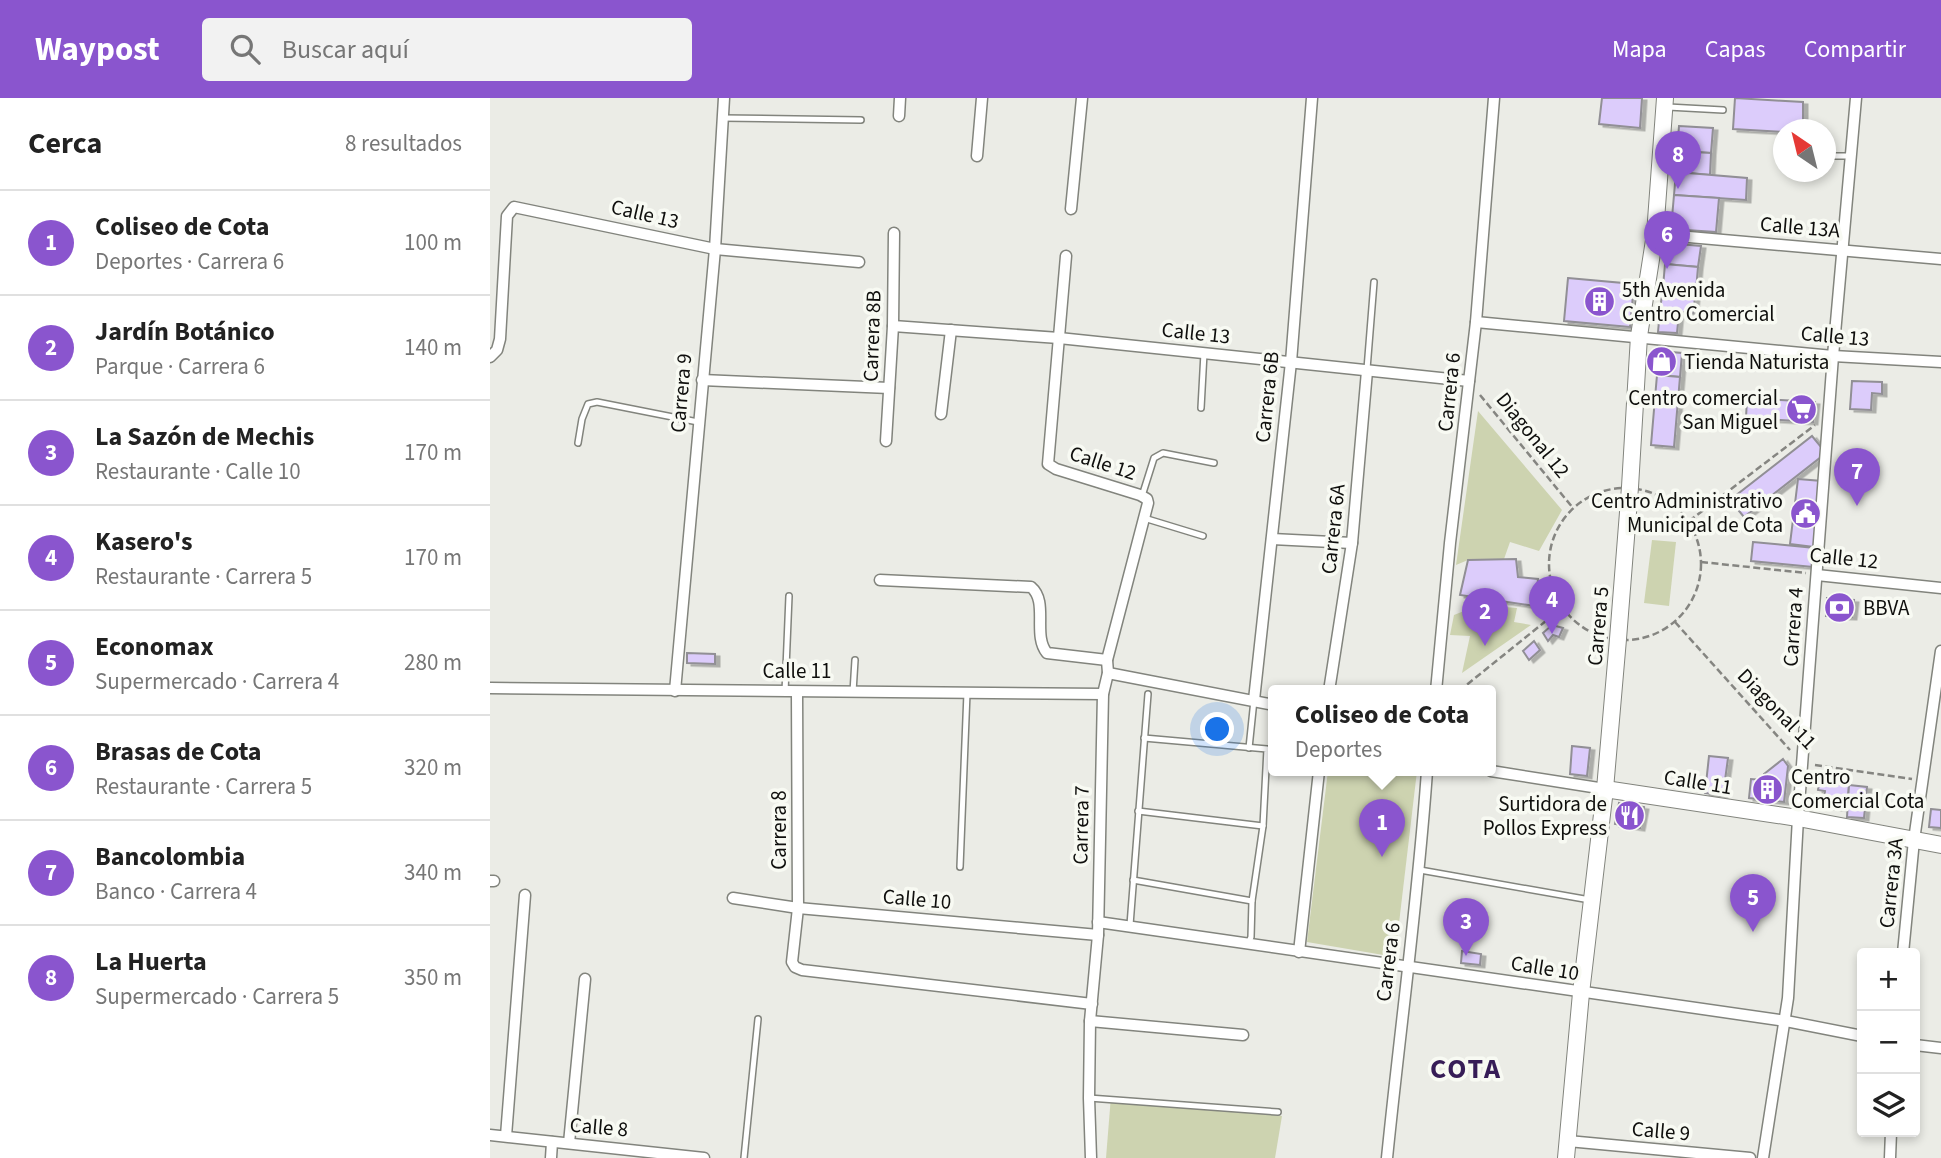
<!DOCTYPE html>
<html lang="es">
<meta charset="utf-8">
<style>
:root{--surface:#fff;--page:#f2f2f2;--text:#222;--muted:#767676;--line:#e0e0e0;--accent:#8a55ce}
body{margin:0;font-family:"Source Sans 3",sans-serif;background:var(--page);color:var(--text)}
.controls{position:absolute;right:21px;bottom:21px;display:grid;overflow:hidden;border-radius:7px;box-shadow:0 4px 10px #0003}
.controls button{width:63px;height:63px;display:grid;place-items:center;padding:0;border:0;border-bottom:2px solid var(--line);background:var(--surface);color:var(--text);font:35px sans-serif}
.compass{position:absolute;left:1283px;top:21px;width:63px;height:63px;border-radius:50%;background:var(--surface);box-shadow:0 4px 10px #0003;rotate:325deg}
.you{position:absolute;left:728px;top:632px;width:24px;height:24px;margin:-18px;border:5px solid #fff;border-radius:50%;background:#1a73e8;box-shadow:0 0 0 10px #1a73e833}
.badge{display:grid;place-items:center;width:46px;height:46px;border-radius:50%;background:var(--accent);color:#fff;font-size:23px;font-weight:700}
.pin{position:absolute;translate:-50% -58px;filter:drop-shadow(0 2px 4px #0008)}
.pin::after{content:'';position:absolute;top:37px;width:24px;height:21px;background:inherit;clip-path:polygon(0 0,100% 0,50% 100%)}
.popup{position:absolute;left:778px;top:587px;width:228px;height:91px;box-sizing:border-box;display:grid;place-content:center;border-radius:7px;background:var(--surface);filter:drop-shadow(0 2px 5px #0005);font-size:23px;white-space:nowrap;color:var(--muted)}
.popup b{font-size:26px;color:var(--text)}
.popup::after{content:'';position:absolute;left:50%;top:100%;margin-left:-14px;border:14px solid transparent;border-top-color:var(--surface)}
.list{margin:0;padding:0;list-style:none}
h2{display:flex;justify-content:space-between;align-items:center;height:91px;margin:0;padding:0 28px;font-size:30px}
h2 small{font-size:23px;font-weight:400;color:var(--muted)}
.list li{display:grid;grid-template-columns:46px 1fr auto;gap:21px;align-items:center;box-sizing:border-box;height:105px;padding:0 28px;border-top:2px solid var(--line)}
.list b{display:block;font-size:26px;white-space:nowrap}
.list p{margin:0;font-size:23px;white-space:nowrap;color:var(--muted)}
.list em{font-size:23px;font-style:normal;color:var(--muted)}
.icon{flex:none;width:38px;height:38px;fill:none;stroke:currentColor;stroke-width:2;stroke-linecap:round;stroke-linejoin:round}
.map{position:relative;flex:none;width:1451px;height:1060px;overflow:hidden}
header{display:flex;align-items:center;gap:42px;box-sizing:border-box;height:98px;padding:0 35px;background:var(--accent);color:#fff}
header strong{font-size:33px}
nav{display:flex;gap:38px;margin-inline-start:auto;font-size:24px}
.search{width:490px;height:63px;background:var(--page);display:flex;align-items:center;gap:18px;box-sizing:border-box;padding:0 24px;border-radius:7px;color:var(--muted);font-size:26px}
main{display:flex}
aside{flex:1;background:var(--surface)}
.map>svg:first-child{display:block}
</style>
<header>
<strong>Waypost</strong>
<div class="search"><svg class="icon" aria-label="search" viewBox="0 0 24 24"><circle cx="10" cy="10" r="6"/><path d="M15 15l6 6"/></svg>Buscar aquí</div>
<nav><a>Mapa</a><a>Capas</a><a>Compartir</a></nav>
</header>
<main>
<aside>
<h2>Cerca<small>8 resultados</small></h2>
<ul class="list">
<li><span class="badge">1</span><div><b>Coliseo de Cota</b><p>Deportes · Carrera 6</p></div><em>100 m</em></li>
<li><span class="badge">2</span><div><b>Jardín Botánico</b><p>Parque · Carrera 6</p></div><em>140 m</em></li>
<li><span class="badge">3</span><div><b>La Sazón de Mechis</b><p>Restaurante · Calle 10</p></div><em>170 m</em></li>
<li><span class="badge">4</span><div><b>Kasero's</b><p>Restaurante · Carrera 5</p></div><em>170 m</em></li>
<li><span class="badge">5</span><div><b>Economax</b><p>Supermercado · Carrera 4</p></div><em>280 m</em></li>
<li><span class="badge">6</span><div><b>Brasas de Cota</b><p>Restaurante · Carrera 5</p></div><em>320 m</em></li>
<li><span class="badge">7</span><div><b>Bancolombia</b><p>Banco · Carrera 4</p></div><em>340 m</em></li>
<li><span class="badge">8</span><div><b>La Huerta</b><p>Supermercado · Carrera 5</p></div><em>350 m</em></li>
</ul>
</aside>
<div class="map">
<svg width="1451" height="1060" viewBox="0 0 1451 1060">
<defs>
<filter id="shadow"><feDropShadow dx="4.5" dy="2.5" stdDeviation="0" flood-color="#0004"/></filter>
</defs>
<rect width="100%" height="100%" fill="#ebece6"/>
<!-- green -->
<g fill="#cdd3b0">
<polygon points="988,313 1072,412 1049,453 1020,444 1014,461 978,462 966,467"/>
<polygon points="1162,442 1186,444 1179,508 1154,505"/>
<polygon points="989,507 1027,510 1024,524 1041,527 972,575 980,538 960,537 964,517"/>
<polygon points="838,673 927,673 905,859 817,844"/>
<polygon points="621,998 792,1018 785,1060 616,1060"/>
</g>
<!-- building -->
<g fill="#dcccfb" stroke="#918f95" stroke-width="2" filter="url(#shadow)">
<polygon points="1112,0 1152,0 1150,30 1109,26"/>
<polygon points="1245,0 1313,4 1313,32 1294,32 1294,34 1243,31"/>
<polygon points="1189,28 1223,30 1221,55 1187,53"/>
<polygon points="1187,53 1221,55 1220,77 1186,74"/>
<polygon points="1186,74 1257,80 1256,102 1184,97"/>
<polygon points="1184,97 1229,100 1226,134 1181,131"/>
<polygon points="1177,145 1211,148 1208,169 1175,166"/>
<polygon points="1175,166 1208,169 1206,192 1173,189"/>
<polygon points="1078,180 1144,186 1140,229 1074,223"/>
<polygon points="1173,189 1206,192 1203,215 1170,212"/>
<polygon points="1170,212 1189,214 1187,235 1168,234"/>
<polygon points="1169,253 1192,255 1190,279 1167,277"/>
<polygon points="1167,277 1190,279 1188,302 1165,300"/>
<polygon points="1362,283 1392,284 1392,296 1382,295 1381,312 1360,311"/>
<polygon points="1165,300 1188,302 1184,349 1161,347"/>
<polygon points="1257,300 1325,304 1323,324 1256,320"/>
<polygon points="1322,338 1336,355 1254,419 1240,402"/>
<polygon points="1308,381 1332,383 1324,449 1300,446"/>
<polygon points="1263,444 1325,450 1323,469 1261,463"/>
<polygon points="1026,461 1028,479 1048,481 1045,508 970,497 978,462"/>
<polygon points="1337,500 1364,502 1362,519 1336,518"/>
<polygon points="1062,527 1073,530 1069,539 1063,537 1058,543 1053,535"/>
<polygon points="1044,543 1050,552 1039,562 1033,553"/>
<polygon points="197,555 225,556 225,566 197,565"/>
<polygon points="1082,648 1100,650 1097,678 1080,676"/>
<polygon points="1219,658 1238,660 1233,697 1215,695"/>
<polygon points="1293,661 1298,668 1294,704 1259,700 1261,681 1273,682 1274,676"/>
<polygon points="1329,685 1359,687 1357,711 1340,709 1341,702 1334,702 1335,693 1328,692"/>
<polygon points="1359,687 1377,689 1374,720 1357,719"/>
<polygon points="1129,705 1154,709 1150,730 1125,726"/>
<polygon points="1441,711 1451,712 1451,730 1439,729"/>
<polygon points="972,853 991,856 990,867 971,865"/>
</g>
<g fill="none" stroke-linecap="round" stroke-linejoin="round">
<defs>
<g id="service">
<polyline points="1178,9 1233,12"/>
<polyline points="232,20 371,22"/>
<polyline points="1336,58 1361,58"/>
<polyline points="877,271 884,184"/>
<polyline points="711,310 714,255"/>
<polyline points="88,345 92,321 98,306 107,304 208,324"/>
<polyline points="652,398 664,360 673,355 724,365"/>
<polyline points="654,420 713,438"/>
<polyline points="295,594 299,498"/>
<polyline points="363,594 365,562"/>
<polyline points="654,640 777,651 773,728 762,803 761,839 758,846"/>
<polyline points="759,650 764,602"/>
<polyline points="648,713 773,728"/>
<polyline points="470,769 477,595"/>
<polyline points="930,772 1100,802"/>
<polyline points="643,782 762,803"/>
<polyline points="640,827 658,596"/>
<polyline points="599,1000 788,1014"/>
<polyline points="254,1060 268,921"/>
</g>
<g id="minor">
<polyline points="409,18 410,0"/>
<polyline points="487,58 492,0"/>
<polyline points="581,111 592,0"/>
<polyline points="1165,136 1451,161"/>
<polyline points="576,158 558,366 566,371 650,397 657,401 658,405 617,562 618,575 613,596 608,837 600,923 599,1000 601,1060"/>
<polyline points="986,224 1343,258 1451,264"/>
<polyline points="403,228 569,240 979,283"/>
<polyline points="0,259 7,252 10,241 17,118 24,109 225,151 369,164"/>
<polyline points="212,282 399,290"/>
<polyline points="451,316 461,232"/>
<polyline points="396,343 403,228 404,135"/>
<polyline points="782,441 862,445"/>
<polyline points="1327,477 1451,490"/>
<path d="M390 482 541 489C559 504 542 537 557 555L617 562"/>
<polyline points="618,575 784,607"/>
<polyline points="0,590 613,596"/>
<polyline points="185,593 225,151 234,0"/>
<polyline points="839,593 862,445 877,273"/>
<polyline points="946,593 960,445 986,224 1004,0"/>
<polyline points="307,594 308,810 302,864 305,869 312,872 602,906"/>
<polyline points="764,602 801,264 822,0"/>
<polyline points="1001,673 1115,691"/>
<polyline points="0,783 4,783"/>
<polyline points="243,800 308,810 608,837"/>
<polyline points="608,824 1296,923 1372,938"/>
<polyline points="809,854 829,673"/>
<polyline points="1413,855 1424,742 1451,553"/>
<polyline points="600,923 753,937"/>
<polyline points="1425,947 1451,950"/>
<polyline points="0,1037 214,1060"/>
<polyline points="16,1038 35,797"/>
<polyline points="1078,1043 1260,1060"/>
<polyline points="79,1045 95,881"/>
<polyline points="61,1060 62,1044"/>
<path d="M897 1060C910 931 928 803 937 673"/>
<polyline points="1273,1060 1298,900 1308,720 1343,258 1366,0"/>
<polyline points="1400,1060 1401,1034"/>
</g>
<g id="secondary">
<polyline points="1115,691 1308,720 1451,747"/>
<polyline points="1076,1060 1091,895 1115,691 1128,541 1140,389 1149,238 1165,136 1175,0"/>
</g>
</defs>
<!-- service casing -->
<use href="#service" stroke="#82847d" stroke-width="8"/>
<!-- minor casing -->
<use href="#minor" stroke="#82847d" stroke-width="13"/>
<!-- secondary casing -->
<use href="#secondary" stroke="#82847d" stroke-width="18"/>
<!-- path -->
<g stroke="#858581" stroke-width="2.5" stroke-dasharray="7 3.5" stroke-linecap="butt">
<polyline points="990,297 1083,410"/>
<circle cx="1135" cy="466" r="76"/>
<polyline points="1199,423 1325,327"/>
<polyline points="1211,464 1316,475"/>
<polyline points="1185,524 1300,652"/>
<polyline points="969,593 1072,510"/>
<polyline points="1325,667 1422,681"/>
</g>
<!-- service -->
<use href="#service" stroke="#fff" stroke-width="5"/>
<!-- minor -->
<use href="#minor" stroke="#fff" stroke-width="10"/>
<!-- secondary -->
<use href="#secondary" stroke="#fff" stroke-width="16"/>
</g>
<!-- icons -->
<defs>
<symbol id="building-disc" viewBox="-11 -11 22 22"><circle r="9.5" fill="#8a55ce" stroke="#f8faf3"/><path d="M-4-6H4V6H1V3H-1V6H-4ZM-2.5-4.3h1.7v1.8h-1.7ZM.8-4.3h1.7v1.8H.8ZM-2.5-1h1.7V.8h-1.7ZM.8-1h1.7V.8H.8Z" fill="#fff"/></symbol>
<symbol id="shop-disc" viewBox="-11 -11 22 22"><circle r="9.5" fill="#8a55ce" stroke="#f8faf3"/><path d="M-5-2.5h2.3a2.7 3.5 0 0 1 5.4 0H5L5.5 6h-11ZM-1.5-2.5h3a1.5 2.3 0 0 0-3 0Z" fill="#fff"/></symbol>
<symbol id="supermarket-disc" viewBox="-11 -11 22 22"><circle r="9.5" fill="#8a55ce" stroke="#f8faf3"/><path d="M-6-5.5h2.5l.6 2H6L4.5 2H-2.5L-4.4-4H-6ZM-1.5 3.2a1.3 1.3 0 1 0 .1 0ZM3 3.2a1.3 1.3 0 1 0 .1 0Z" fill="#fff"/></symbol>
<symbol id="civic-disc" viewBox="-11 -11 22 22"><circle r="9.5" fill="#8a55ce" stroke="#f8faf3"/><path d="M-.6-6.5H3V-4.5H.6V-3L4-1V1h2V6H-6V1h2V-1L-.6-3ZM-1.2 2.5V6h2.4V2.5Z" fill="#fff"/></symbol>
<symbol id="bank-disc" viewBox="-11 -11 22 22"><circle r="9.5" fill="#8a55ce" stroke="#f8faf3"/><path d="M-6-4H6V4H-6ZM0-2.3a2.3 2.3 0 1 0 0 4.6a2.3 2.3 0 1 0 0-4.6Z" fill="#fff"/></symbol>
<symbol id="restaurant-disc" viewBox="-11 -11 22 22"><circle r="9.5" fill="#8a55ce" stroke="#f8faf3"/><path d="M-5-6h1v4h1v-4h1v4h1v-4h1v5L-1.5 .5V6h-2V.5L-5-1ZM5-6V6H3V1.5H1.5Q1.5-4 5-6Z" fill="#fff"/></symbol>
</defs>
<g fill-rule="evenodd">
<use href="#building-disc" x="1092" y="186" width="35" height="35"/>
<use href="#shop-disc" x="1154" y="246" width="35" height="35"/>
<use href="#supermarket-disc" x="1294" y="294" width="35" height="35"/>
<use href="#civic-disc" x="1298" y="398" width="35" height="35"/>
<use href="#bank-disc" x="1332" y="492" width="35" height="35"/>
<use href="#building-disc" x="1260" y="674" width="35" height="35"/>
<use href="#restaurant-disc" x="1122" y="700" width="35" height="35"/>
</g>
<g text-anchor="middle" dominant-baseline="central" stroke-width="7" stroke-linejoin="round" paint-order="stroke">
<!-- street labels -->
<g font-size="21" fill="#0f0f0d" stroke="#f8faf3">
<text transform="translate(155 116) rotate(13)">Calle 13</text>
<text transform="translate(1310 129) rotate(5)">Calle 13A</text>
<text transform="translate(706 235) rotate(6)">Calle 13</text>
<text transform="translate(382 238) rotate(-88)">Carrera 8B</text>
<text transform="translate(1345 238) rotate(5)">Calle 13</text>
<text transform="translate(959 294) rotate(-84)">Carrera 6</text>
<text transform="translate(191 295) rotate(-85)">Carrera 9</text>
<text transform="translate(777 299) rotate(-84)">Carrera 6B</text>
<text transform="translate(1043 337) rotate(51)">Diagonal 12</text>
<text transform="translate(613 365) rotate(18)">Calle 12</text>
<text transform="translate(843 431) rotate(-84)">Carrera 6A</text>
<text transform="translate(1354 460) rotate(6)">Calle 12</text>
<text transform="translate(1108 528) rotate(-85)">Carrera 5</text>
<text transform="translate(1303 529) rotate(-86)">Carrera 4</text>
<text x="307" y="573">Calle 11</text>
<text transform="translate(1287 611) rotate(46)">Diagonal 11</text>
<text transform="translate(1208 684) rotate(9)">Calle 11</text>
<text transform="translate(591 727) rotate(-89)">Carrera 7</text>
<text transform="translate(289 732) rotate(-90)">Carrera 8</text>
<text transform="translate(1401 785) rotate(-84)">Carrera 3A</text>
<text transform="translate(427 801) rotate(5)">Calle 10</text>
<text transform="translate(898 864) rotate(-83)">Carrera 6</text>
<text transform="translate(1055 870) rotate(9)">Calle 10</text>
<text transform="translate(109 1029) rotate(5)">Calle 8</text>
<text transform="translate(1171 1033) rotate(5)">Calle 9</text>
</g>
<!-- poi labels -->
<g font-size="21" fill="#0f0f0d" stroke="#f8faf3" text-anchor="start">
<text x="1132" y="192">5th Avenida<tspan x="1132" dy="24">Centro Comercial</tspan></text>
<text x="1194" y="264">Tienda Naturista</text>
<text x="1288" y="300" text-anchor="end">Centro comercial<tspan x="1288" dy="24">San Miguel</tspan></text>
<text x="1293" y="403" text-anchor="end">Centro Administrativo<tspan x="1293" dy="24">Municipal de Cota</tspan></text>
<text x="1373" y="510">BBVA</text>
<text x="1301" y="679">Centro<tspan x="1301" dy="24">Comercial Cota</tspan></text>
<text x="1117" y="706" text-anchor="end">Surtidora de<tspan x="1117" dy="24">Pollos Express</tspan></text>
</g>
<!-- district labels -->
<g font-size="28" font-weight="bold" letter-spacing="2" fill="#371d57" stroke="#f8faf3">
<text x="976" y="971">COTA</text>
</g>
</g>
</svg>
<div class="controls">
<button>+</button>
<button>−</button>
<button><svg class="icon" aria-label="layers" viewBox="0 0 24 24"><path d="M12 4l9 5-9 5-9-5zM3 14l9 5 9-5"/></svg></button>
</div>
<svg class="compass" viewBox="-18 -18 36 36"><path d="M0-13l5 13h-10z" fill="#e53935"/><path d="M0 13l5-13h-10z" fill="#767676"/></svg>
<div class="you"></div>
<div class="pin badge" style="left:892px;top:759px">1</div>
<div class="popup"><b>Coliseo de Cota</b>Deportes</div>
<div class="pin badge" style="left:995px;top:548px">2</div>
<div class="pin badge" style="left:976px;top:858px">3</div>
<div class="pin badge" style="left:1062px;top:536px">4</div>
<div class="pin badge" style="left:1263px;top:834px">5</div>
<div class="pin badge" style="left:1177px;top:171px">6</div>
<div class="pin badge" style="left:1367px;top:408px">7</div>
<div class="pin badge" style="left:1188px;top:91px">8</div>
</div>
</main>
